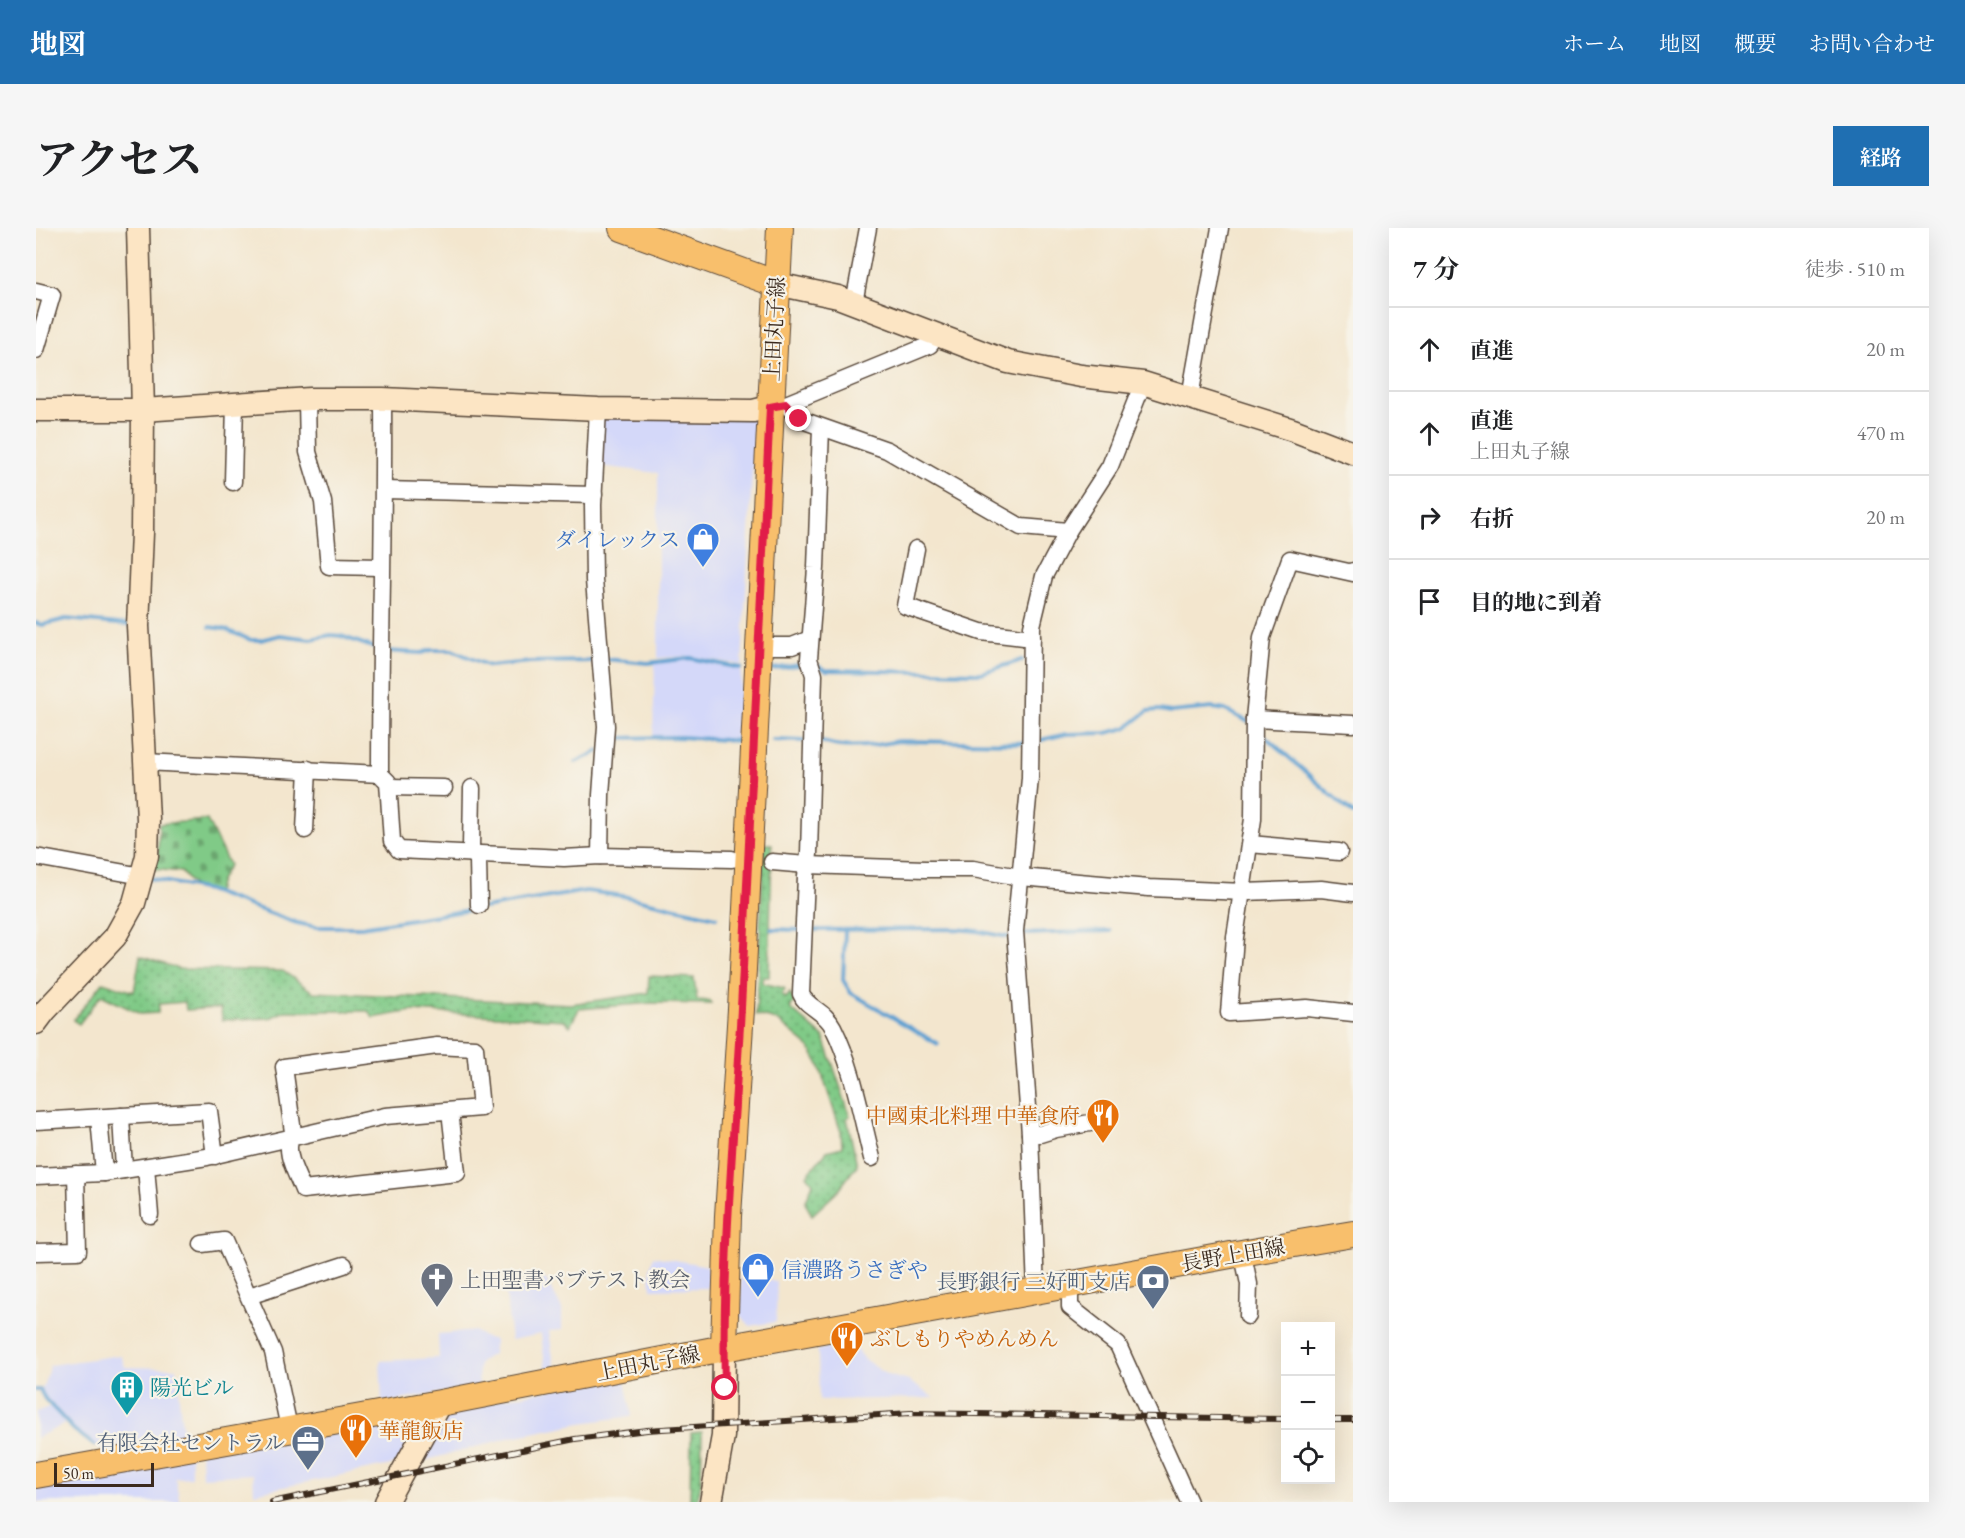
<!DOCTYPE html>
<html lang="ja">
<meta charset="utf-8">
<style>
:root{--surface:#fff;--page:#f6f6f6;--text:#202124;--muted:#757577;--line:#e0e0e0;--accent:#1f6fb2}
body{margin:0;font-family:"EB Garamond","Noto Serif JP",serif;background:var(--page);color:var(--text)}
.controls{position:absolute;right:18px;bottom:18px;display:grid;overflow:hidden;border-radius:0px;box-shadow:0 6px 24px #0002}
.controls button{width:54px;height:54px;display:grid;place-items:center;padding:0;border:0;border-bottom:2px solid var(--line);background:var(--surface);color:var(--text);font:30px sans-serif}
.scale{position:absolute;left:18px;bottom:15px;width:100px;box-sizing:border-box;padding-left:6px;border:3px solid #3b2a1e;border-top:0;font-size:16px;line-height:21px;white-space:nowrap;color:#3b2a1e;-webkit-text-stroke:4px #f7f3e8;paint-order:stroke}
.stop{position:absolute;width:18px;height:18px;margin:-14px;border:4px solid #e11d48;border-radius:50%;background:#fff}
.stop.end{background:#e11d48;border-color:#fff;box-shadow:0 2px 6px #0008}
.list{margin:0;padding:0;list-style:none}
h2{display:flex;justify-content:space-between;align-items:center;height:78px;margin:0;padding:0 24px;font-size:26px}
h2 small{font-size:20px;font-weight:400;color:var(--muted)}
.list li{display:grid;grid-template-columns:39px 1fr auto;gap:18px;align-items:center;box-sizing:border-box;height:84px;padding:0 24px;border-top:2px solid var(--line)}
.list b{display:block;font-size:22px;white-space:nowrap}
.list p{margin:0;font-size:20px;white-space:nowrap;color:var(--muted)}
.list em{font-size:20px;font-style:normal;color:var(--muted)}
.icon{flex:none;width:33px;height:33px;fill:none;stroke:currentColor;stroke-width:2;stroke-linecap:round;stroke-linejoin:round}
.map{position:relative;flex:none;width:1317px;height:1274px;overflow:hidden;border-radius:0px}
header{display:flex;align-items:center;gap:36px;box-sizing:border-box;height:84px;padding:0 30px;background:var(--accent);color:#fff}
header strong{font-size:28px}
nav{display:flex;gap:33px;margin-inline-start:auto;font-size:21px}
.intro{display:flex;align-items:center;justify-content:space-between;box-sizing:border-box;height:144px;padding:0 36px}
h1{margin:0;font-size:42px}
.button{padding:15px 27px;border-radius:0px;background:var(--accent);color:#fff;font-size:21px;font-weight:700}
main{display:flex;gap:36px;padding:0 36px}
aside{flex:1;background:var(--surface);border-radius:0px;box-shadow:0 6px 24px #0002}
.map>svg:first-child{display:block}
</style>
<header>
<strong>地図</strong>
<nav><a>ホーム</a><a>地図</a><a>概要</a><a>お問い合わせ</a></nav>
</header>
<div class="intro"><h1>アクセス</h1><a class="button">経路</a></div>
<main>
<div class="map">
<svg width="1317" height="1274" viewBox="0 0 1317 1274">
<defs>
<pattern id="grass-dots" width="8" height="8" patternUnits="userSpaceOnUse" patternTransform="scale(1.5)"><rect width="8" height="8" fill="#80ca87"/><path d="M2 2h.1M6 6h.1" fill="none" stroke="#6aa46e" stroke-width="1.8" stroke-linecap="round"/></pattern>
<pattern id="cemetery-stones" width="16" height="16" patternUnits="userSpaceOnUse" patternTransform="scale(1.5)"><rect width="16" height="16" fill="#80ca87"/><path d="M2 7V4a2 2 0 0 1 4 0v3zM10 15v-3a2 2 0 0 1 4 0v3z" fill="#6aa46e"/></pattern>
</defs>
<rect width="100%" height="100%" fill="#f7f3e8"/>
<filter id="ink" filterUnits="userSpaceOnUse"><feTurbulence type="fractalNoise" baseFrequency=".0167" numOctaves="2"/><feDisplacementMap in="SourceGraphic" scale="12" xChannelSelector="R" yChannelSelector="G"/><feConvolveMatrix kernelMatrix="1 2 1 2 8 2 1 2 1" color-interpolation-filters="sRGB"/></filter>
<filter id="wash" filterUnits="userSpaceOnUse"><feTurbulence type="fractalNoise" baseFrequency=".008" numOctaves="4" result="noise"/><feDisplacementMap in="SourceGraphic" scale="24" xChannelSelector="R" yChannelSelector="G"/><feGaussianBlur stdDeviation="1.35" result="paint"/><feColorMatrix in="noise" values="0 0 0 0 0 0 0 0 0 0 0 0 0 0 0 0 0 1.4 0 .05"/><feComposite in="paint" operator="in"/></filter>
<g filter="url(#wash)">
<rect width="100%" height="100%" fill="#f3e6ce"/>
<!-- built -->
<g fill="#d4d8f9">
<polygon points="566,189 719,190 706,437 654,428 622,430 622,245 564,238"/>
<polygon points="654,432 705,442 703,511 617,508 619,436"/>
<polygon points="617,1028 672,1038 672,1060 615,1061 614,1041"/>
<polygon points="705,1047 741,1054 740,1094 714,1098 704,1086"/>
<polygon points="510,1051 526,1081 526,1102 513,1103 519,1143 510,1145 505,1106 475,1112 469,1059"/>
<polygon points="439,1103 448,1109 459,1112 457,1126 445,1133 443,1137 442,1158 346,1175 344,1133 403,1130 402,1106"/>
<polygon points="814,1114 828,1131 851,1147 873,1153 898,1170 783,1172 782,1122"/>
<polygon points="85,1127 89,1139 140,1140 147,1209 93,1221 81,1217 65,1220 39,1201 9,1168 6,1162 14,1137"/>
<polygon points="588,1148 596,1188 545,1195 476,1209 380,1235 399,1196 417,1180"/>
<polygon points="15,1178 29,1196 0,1210 0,1184"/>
<polygon points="378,1186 381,1207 364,1235 218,1265 217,1246 166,1249 165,1223"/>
<polygon points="155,1225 155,1249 139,1250 144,1274 2,1274 0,1259"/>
</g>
<!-- grass -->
<g fill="url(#grass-dots)" stroke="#5e7a52" stroke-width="1.5">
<polygon points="728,616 736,616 733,749 727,749 726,755 748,760 749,762 745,766 750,770 754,765 758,774 754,780 788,810 814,888 811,890 821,937 801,964 776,987 769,975 777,955 771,947 791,923 806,919 805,904 783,837 773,819 744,795 737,791 720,787"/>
<polygon points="104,728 143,741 247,743 277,764 535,776 612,765 613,748 658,750 661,772 674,773 675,776 616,775 543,781 534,798 528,792 376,783 337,790 333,783 249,783 234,790 186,792 185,780 150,782 149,774 123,776 122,785 104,786 65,767 43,796 37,792 67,754 98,764"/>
<polygon points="666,1204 665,1254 661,1274 654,1274 655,1205"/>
</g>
<!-- cemetery -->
<polygon fill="url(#cemetery-stones)" stroke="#5e7a52" stroke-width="1.5" points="171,592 193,637 184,652 181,664 157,658 145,644 117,641 122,629 123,596"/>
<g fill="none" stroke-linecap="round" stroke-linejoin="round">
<!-- stream -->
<g stroke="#5da0d1" stroke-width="4">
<polyline points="0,395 6,397 30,391 93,397"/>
<polyline points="174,399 188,401 215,412 225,412 244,407 275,411 295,407 305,408 339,420"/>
<polyline points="349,423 386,425 395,422 416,422 453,438 494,434 559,433"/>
<polyline points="569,431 612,435 654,430 705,440"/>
<polyline points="780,437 790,442 945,445 986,432"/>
<polyline points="737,441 769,436"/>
<polyline points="1223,503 1317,586"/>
<polyline points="573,510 644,509 704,513"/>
<polyline points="737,512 770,513"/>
<polyline points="1005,512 1030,506 1070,505 1090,500 1112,483 1123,482 1135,484 1177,480 1189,482 1211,493"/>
<path d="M781 513C789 514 796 517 804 518 824 520 843 517 862 513L990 515"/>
<polyline points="540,534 563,523"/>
<polyline points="112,650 171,662 261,695 280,699 325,699 441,681"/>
<polyline points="448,680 550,663 587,668 680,689"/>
<polyline points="735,701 765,702"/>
<polyline points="772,702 921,701 941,703 972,709"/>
<polyline points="809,703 807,752 815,765 902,816"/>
<polyline points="988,706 1074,703"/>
<polyline points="0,1162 4,1162 9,1171 38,1202 58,1217"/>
</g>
</g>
</g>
<g filter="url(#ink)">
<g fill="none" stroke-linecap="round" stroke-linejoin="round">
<defs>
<g id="street">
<polyline points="0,63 16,67 0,122"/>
<polyline points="818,75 832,0"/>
<polyline points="1154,169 1184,0"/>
<polyline points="271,171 272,224 287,274 293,338 345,339"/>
<polyline points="750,176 763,191 851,222 985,299 1032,303"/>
<polyline points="740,178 750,176 894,117 901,106"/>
<polyline points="562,181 557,277 558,352 570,498 565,567 564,628"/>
<path d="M785 200 780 340 773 431 778 447 773 626 770 648 765 766C770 779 789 783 797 799 817 839 825 887 836 930"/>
<polyline points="197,254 199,175"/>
<polyline points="348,262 558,267"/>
<polyline points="880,321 869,378 945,404 996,410"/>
<polyline points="1317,343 1317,345 1254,331 1226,409 1218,491 1217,591 1199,709 1193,785 1271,780 1317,785"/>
<polyline points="722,418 756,418 774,411"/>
<polyline points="1218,491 1317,496"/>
<polyline points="109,534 344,546 352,554 356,613 363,622 528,630 564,628 696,631"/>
<path d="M344 546C344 421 348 296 347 171"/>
<polyline points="353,559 408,560"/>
<polyline points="436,560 435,620 442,632 443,677"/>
<polyline points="269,602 272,541"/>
<polyline points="1214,616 1303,624"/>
<polyline points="0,629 106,648"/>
<polyline points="736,634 771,637 889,641 937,641 984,649 1113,660 1208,664 1285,661 1317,665"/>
<polyline points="85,888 88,942"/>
<polyline points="63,890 68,945"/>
<polyline points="0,893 173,883 179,928"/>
<polyline points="994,906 1004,906 1020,901 1071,892"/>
<polyline points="110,939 114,987"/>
<path d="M0 948 68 945 171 929 349 888 445 880 439 820 401 818 248 839 257 904C246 923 260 944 267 962L421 945 414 883"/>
<polyline points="166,1016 188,1013 237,1124 253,1200"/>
<polyline points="0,1024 42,1023 40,946"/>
<polyline points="1211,1024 1208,1032 1213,1056 1212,1088"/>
<polyline points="1034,1057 1034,1079 1082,1117 1153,1274"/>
<polyline points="1000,1063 994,906 979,703 994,550 996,398 1008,348 1032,303 1074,238 1107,155"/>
<polyline points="213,1068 308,1037"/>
</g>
<g id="secondary">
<polyline points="741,56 802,69 972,134 1045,148 1107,155 1257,202 1317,225"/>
<polyline points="0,182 107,182 274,171 347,171 562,181 717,183 734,179"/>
<polyline points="0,795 9,783 79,709 98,675 111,628 112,591 102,398 106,305 107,182 102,0"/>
<polyline points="350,1274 404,1175"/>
<polyline points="675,1274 687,1208 688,1120"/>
</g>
<g id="primary">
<polyline points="586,0 741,56"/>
<polyline points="688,1120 692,988 705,781 744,0"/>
<polyline points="0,1247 404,1175 688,1120 1211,1024 1317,1006"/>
</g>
</defs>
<!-- street casing -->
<use href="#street" stroke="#574638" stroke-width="19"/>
<!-- secondary casing -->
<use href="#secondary" stroke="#574638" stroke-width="25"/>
<!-- primary casing -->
<use href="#primary" stroke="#574638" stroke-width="28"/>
<!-- street -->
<use href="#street" stroke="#fff" stroke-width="16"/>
<!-- secondary -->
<use href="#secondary" stroke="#fce5c4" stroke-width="22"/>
<!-- primary -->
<use href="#primary" stroke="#f8bf6c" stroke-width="26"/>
<defs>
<g id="rail">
<polyline points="1294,1192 1317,1192"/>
<polyline points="236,1274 539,1211 611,1202 874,1185 1250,1191"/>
</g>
</defs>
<!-- rail casing -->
<use href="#rail" stroke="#3b2a1e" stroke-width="6"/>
<!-- rail -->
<use href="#rail" stroke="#f7f3e8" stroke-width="4" stroke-dasharray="11" stroke-linecap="butt"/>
</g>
</g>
<g fill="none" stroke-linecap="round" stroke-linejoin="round" filter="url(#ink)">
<!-- route -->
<path stroke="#e11d48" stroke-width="8" d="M689 1160C686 1033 698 907 705 780 715 580 724 380 734 179L750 176 763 191"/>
</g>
<!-- icons -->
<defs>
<symbol id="shop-pin" viewBox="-11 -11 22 30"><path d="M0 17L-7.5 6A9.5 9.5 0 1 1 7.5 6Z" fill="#3f7fe0" stroke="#f7f3e8"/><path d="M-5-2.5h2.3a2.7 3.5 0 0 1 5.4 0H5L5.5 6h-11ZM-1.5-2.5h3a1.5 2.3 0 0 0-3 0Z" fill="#fff"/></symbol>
<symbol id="restaurant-pin" viewBox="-11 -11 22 30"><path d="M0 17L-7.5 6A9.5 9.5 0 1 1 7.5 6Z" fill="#e8710a" stroke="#f7f3e8"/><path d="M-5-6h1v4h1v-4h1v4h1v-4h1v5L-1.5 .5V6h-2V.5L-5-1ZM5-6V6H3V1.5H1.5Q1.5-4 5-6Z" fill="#fff"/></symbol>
<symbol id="church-pin" viewBox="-11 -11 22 30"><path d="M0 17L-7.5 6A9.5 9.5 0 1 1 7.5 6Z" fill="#6b7280" stroke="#f7f3e8"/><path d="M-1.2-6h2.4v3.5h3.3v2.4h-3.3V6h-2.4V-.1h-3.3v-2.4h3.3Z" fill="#fff"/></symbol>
<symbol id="bank-pin" viewBox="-11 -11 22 30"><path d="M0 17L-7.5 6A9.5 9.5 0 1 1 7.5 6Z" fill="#5c6f8a" stroke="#f7f3e8"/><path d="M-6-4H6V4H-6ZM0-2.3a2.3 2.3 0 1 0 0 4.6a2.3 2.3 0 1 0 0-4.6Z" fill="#fff"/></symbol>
<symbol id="building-pin" viewBox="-11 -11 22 30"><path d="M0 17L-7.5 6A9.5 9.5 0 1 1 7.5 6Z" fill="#0f9aa8" stroke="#f7f3e8"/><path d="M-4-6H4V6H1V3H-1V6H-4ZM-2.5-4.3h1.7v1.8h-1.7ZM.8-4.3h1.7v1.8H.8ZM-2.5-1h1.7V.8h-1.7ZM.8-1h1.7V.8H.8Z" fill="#fff"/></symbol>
<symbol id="office-pin" viewBox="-11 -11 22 30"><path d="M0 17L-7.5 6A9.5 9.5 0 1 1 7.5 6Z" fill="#5c6f8a" stroke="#f7f3e8"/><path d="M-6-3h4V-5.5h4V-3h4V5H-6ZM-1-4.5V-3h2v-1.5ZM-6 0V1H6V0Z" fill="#fff"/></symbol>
</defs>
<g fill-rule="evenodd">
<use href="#shop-pin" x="648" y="292" width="38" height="52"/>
<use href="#restaurant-pin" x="1048" y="868" width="38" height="52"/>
<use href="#shop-pin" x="703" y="1022" width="38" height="52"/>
<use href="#church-pin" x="382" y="1032" width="38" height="52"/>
<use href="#bank-pin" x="1098" y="1034" width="38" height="52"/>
<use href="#restaurant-pin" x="792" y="1091" width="38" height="52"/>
<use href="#building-pin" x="72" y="1140" width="38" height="52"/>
<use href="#restaurant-pin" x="301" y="1183" width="38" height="52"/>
<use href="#office-pin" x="253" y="1195" width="38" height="52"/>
</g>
<g text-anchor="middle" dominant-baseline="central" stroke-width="4.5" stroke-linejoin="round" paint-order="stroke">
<!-- street labels -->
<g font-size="21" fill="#3b2a1e" stroke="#f7f3e8">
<text transform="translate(738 101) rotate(-87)">上田丸子線</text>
<text transform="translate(1197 1027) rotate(-10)">長野上田線</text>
<text transform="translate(612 1135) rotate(-11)">上田丸子線</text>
</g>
<!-- shop labels -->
<g font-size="21" fill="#366cbe" stroke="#f7f3e8" text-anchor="end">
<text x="644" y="311">ダイレックス</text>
<text x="745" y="1041" text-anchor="start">信濃路うさぎや</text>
</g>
<!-- food labels -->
<g font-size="21" fill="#c56008" stroke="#f7f3e8" text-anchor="start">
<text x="1044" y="887" text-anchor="end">中國東北料理 中華食府</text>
<text x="834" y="1110">ぶしもりやめんめん</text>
<text x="343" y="1202">華龍飯店</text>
</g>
<!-- worship labels -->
<g font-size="21" fill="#5b616d" stroke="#f7f3e8" text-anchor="start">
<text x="424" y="1051">上田聖書パブテスト教会</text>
</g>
<!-- service labels -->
<g font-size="21" fill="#4e5e75" stroke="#f7f3e8" text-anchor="end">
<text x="1094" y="1053">長野銀行 三好町支店</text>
<text x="249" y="1214">有限会社セントラル</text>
</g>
<!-- culture labels -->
<g font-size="21" fill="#0d838f" stroke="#f7f3e8" text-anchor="start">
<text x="114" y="1159">陽光ビル</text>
</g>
</g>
</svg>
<div class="controls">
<button>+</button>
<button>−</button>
<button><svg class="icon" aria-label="locate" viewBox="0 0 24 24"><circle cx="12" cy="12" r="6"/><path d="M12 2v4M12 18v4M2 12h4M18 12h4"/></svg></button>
</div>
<div class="scale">50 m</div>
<div class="stop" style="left:689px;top:1160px"></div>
<div class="stop end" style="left:763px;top:191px"></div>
</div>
<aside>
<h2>7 分<small>徒歩 · 510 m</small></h2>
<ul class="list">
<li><svg class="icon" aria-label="ahead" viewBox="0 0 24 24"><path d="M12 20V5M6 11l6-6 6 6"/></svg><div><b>直進</b></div><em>20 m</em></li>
<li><svg class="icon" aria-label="ahead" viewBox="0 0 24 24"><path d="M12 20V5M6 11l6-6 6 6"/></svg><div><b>直進</b><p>上田丸子線</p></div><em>470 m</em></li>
<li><svg class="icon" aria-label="right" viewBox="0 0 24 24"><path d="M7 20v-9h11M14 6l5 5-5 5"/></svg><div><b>右折</b></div><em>20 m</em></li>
<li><svg class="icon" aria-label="arrive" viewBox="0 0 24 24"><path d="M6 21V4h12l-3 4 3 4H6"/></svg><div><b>目的地に到着</b></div></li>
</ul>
</aside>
</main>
